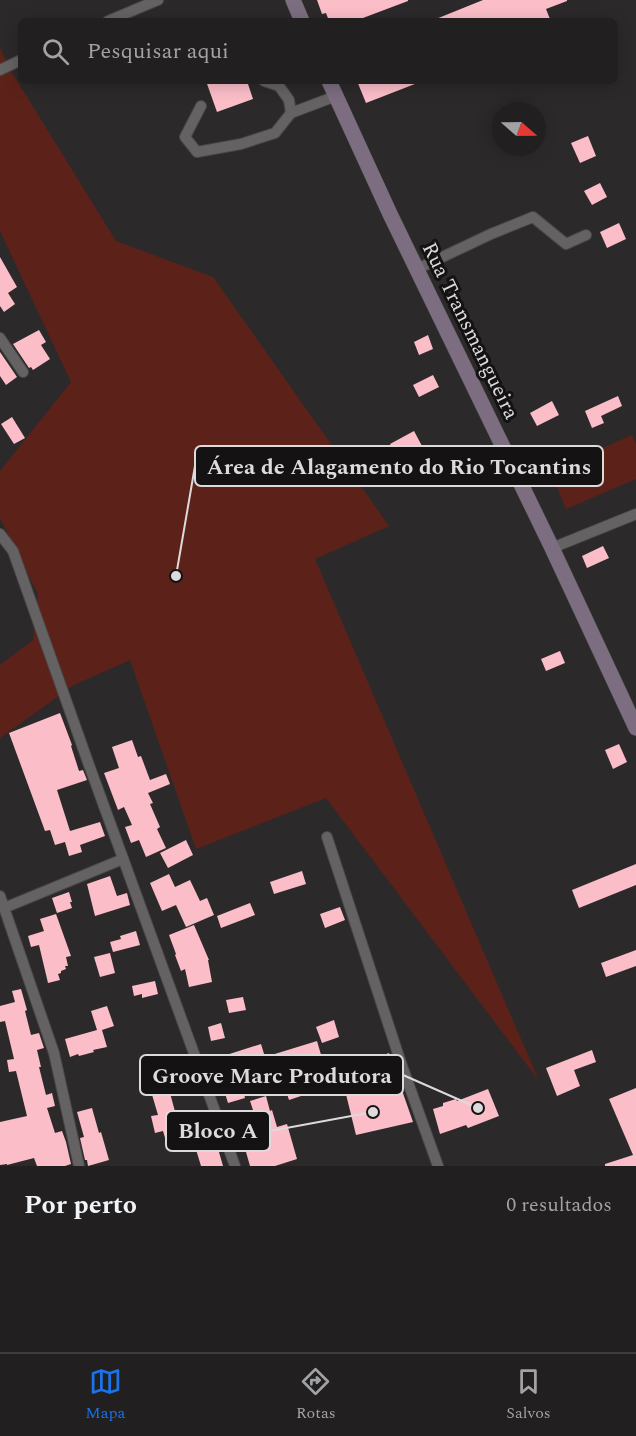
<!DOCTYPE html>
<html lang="pt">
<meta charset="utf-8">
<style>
:root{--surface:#211f20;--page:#292729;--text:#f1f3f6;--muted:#a2a2a5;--line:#3e3d3e;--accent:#1a73e8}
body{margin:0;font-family:Spectral,serif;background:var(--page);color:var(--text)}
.compass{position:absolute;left:492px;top:102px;width:54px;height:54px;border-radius:50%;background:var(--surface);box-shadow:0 3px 15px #0003;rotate:110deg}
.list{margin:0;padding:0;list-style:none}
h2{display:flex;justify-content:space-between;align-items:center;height:78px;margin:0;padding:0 24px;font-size:26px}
h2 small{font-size:20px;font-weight:400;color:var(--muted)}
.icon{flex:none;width:33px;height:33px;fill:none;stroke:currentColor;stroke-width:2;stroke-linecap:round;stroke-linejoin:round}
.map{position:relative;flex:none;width:636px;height:1166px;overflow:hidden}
.search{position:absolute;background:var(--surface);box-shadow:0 3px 15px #0003;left:18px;right:18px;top:18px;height:66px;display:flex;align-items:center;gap:15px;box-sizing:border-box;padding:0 21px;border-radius:9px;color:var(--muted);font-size:22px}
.sheet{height:186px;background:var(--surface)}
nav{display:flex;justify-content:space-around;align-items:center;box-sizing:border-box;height:84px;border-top:2px solid var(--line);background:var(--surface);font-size:16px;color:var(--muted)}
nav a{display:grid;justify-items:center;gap:3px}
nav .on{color:var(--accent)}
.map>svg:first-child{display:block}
</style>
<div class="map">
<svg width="636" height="1166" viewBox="0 0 636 1166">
<rect width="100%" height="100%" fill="#2c292b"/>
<!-- green -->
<g fill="#5c2219">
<polygon points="0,48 11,71 116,241 213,277 389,526 315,559 539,1081 326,798 196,849 130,660 74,685 0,738 0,665 33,640 38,594 0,518 0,471 71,382 0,231"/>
<polygon points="632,435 636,444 636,479 566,509 550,471"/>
</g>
<!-- building -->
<g fill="#fbbec9">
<polygon points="317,0 408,0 408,1 355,21 329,21 326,13 322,14"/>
<polygon points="483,0 567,0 567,1 546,9 550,19 545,21 431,21"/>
<polygon points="206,81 247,81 253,99 217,112"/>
<polygon points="357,81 420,81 420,82 366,103"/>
<polygon points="588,136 596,156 580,163 571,143"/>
<polygon points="600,183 607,197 592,205 584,191"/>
<polygon points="619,223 626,239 607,248 600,232"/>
<polygon points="0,257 17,287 8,293 15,304 4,312 0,306"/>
<polygon points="39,330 46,342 41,345 50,359 33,370 31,367 29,368 13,344"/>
<polygon points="428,335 433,349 419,355 414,342"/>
<polygon points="0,352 17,377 6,385 0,376"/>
<polygon points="433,375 439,387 419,397 413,385"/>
<polygon points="618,396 622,406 601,416 604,423 592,428 585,411"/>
<polygon points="552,401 559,415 537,426 530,413"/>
<polygon points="12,417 25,438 14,444 1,424"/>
<polygon points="414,431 422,446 398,459 390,444"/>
<polygon points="603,546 609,558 587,568 582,556"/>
<polygon points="560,651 565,663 546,671 541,659"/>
<polygon points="60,713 72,745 71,746 79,771 83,770 87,780 57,790 70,831 100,822 105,836 80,845 82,852 69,856 65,842 55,845 50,830 45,831 9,733"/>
<polygon points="132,740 138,757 141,756 150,780 166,774 170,784 148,793 153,803 150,804 160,827 157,829 166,848 146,857 139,840 131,843 125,827 132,825 124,807 118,810 104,773 119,768 112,747"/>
<polygon points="619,744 627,762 613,769 605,750"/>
<polygon points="186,840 193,855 168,868 160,853"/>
<polygon points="636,864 636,885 579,908 572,890"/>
<polygon points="302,871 306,884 274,894 270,882"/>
<polygon points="169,874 175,887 190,880 200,901 207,898 214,915 186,927 176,905 162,911 150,883"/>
<polygon points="110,876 117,896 127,893 130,905 95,916 87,884"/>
<polygon points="69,892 72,902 70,902 72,908 57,913 52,898"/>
<polygon points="250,903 255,915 221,928 217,916"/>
<polygon points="340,907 345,920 325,928 320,914"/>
<polygon points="56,914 71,956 66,957 68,966 65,966 66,969 61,971 61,973 58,974 60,980 48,983 39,945 31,947 28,936 44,931 40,919"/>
<polygon points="194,925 209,960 208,960 212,982 189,987 185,969 181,971 175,955 176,954 169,935"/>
<polygon points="136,931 140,945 113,952 110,942 121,939 120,936"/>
<polygon points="636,950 636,966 606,977 601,963"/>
<polygon points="110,953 115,973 100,977 94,957"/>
<polygon points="155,981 158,994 142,998 142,994 134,996 132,986"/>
<polygon points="21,989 27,1010 25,1011 31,1035 39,1033 44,1048 37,1050 41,1067 39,1067 46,1095 52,1093 55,1106 47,1108 55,1133 62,1131 66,1142 71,1164 65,1166 37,1166 34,1158 7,1165 7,1164 0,1165 0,1122 27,1116 16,1071 9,1072 7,1060 14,1059 5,1021 0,1022 0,1006 15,1002 12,991"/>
<polygon points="243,997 246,1010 229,1013 226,1000"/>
<polygon points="107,1006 114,1026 102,1030 107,1047 93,1050 94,1052 79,1056 78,1054 70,1057 65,1039 97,1030 91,1011"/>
<polygon points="334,1020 339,1037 322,1043 316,1027"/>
<polygon points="221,1023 225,1038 211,1041 208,1027"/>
<polygon points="317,1041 326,1072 369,1057 370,1060 389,1053 413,1122 356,1135 343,1082 289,1100 278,1065 250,1073 251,1076 241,1079 245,1098 228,1103 224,1090 229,1089 220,1057 261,1044 265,1057"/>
<polygon points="592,1050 596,1062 574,1070 580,1086 557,1096 546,1068"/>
<polygon points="173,1056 178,1072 191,1068 195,1078 192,1079 194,1085 170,1093 180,1130 210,1121 223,1166 201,1166 194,1143 169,1151 163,1131 155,1133 151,1116 158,1115 148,1081 163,1077 158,1061"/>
<polygon points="636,1088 636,1166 605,1166 605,1164 633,1155 609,1099"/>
<polygon points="488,1089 499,1116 468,1128 466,1125 440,1134 433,1109 443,1106 443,1103 456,1099 457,1101"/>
<polygon points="266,1096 270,1111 272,1110 277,1127 287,1124 297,1159 275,1166 250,1166 242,1138 250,1135 245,1119 255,1116 250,1101"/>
<polygon points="92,1108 99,1133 101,1132 109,1160 88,1166 87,1160 85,1160 80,1138 84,1137 77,1112"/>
</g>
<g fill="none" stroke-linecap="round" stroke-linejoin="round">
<defs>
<g id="street">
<polyline points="108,21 158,0"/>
<polyline points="0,70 21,60"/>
<polyline points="264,81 279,86 289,100 291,113"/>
<polyline points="201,106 185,137 197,152 241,144 275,133 291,113 336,96"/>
<polyline points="417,269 491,234 533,217 566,244 586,235"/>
<polyline points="0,338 23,372"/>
<polyline points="0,534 13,551 89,765 235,1166"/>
<polyline points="552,548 636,514"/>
<polyline points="327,837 401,1063 438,1166"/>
<polyline points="0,896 54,1053 79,1166"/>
<polyline points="4,908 123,859"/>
</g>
<g id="secondary">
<polyline points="293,0 302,21"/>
<polyline points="329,81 390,214 552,548 636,728"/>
</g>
</defs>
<!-- street casing -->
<use href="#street" stroke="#494647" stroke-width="12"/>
<!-- secondary casing -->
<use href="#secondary" stroke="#494647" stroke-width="16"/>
<!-- street -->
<use href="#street" stroke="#656264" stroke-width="10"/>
<!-- secondary -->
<use href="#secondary" stroke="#7c6e80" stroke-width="15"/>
</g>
<g text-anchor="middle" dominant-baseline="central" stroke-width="6" stroke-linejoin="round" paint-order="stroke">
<!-- street labels -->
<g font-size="21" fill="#dcdadb" stroke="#141213">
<text transform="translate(470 331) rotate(64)">Rua Transmangueira</text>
</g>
</g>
<!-- callouts -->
<path fill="none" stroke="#dcdadb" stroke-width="2" d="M176 576L195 466M478 1108L403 1075M373 1112L270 1131"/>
<g fill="#dcdadb" stroke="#141213" stroke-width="2">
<circle cx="176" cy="576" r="6"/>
<circle cx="478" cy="1108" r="6"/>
<circle cx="373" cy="1112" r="6"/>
</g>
<g fill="#141213" stroke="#dcdadb" stroke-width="2">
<rect x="195" y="446" width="408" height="40" rx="6"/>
<rect x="140" y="1055" width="263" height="40" rx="6"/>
<rect x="166" y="1111" width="104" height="40" rx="6"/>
</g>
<g font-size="22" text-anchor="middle" font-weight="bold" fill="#dcdadb">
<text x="399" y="474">Área de Alagamento do Rio Tocantins</text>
<text x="272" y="1083">Groove Marc Produtora</text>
<text x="218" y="1138">Bloco A</text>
</g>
</svg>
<svg class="compass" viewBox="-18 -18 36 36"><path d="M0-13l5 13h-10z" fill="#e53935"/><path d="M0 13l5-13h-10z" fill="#a2a2a5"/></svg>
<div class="search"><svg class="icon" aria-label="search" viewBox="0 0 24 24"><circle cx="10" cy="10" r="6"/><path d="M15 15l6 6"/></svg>Pesquisar aqui</div>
</div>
<section class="sheet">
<h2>Por perto<small>0 resultados</small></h2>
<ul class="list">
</ul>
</section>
<nav>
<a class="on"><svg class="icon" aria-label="map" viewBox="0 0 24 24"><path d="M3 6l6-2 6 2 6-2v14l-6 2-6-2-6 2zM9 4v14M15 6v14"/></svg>Mapa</a>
<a><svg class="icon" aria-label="directions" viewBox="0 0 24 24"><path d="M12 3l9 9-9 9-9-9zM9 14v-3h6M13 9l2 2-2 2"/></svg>Rotas</a>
<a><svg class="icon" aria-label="saved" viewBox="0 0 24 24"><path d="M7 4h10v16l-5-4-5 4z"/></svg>Salvos</a>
</nav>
